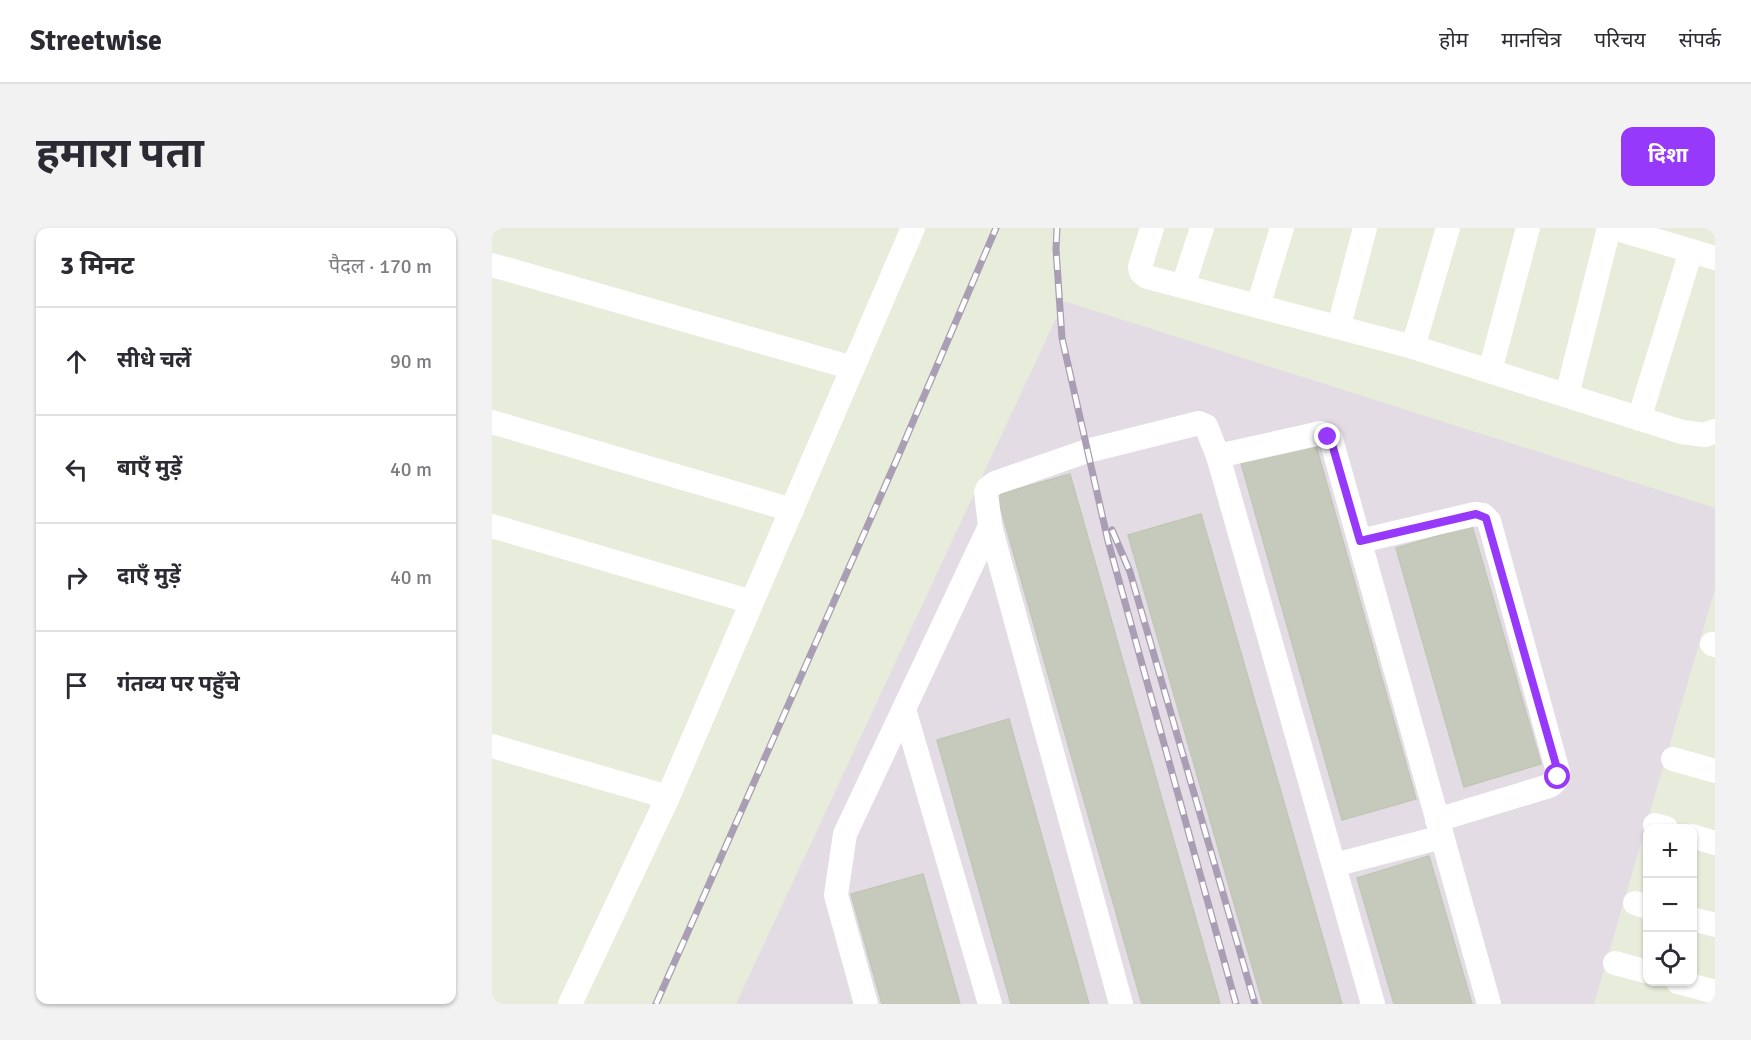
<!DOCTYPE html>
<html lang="hi">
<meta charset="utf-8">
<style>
:root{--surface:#fff;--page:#f2f2f3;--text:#2b2b33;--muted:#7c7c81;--line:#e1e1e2;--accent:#9739fb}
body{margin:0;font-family:Signika,"Noto Sans Devanagari",sans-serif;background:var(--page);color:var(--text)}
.controls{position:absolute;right:18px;bottom:18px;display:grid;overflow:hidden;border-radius:12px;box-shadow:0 2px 4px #0004}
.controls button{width:54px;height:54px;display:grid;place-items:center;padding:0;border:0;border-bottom:2px solid var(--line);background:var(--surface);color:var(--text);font:30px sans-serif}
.stop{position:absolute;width:18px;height:18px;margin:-14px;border:4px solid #9739fb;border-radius:50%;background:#fff}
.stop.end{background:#9739fb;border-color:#fff;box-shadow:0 2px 6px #0008}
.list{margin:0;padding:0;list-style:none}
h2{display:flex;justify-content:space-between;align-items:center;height:78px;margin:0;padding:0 24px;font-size:26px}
h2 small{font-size:20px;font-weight:400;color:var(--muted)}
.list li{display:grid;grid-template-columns:39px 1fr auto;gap:18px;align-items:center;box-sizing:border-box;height:108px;padding:0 24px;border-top:2px solid var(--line)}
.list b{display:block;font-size:22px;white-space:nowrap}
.list em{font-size:20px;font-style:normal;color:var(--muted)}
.icon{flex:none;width:33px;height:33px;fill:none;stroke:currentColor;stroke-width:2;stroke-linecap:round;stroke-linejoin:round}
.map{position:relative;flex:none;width:1223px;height:776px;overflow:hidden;border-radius:12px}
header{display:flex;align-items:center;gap:36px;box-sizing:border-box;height:84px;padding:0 30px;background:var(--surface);border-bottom:2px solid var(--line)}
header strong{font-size:28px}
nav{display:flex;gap:33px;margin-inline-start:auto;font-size:21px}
.intro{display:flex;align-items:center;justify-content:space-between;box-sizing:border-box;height:144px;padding:0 36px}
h1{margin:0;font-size:42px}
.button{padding:15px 27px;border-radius:12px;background:var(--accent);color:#fff;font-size:21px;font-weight:700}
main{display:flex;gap:36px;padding:0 36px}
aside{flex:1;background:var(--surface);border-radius:12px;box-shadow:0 2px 4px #0004}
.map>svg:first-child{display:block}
</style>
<header>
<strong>Streetwise</strong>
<nav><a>होम</a><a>मानचित्र</a><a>परिचय</a><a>संपर्क</a></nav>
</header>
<div class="intro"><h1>हमारा पता</h1><a class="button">दिशा</a></div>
<main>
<aside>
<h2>3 मिनट<small>पैदल · 170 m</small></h2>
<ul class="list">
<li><svg class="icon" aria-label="ahead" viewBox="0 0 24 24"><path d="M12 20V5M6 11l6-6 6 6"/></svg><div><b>सीधे चलें</b></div><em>90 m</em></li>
<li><svg class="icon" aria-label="left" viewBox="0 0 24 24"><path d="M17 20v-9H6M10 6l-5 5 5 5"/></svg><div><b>बाएँ मुड़ें</b></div><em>40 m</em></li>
<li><svg class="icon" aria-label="right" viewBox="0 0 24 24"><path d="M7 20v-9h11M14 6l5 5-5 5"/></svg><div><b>दाएँ मुड़ें</b></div><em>40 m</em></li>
<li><svg class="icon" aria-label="arrive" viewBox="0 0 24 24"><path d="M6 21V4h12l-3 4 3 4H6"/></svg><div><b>गंतव्य पर पहुँचे</b></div></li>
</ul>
</aside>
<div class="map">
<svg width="1223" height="776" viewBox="0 0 1223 776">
<rect width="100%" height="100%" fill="#e8ecdb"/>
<!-- industrial -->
<polygon fill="#e3dce4" points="572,73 1223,280 1223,361 1102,776 244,776"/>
<!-- building -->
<g fill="#c6cabd" stroke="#c1c7b5" stroke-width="1.5">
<polygon points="823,214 924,571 850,592 749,235"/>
<polygon points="578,246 728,776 650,776 505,267"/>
<polygon points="709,286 850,776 771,776 636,307"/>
<polygon points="980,298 1049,536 972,559 904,320"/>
<polygon points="517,491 597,776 519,776 445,512"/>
<polygon points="937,628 980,776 902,776 865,650"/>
<polygon points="431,646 468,776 390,776 359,666"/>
</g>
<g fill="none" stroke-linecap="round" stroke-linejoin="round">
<!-- minor -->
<g stroke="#fff" stroke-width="24">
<polyline points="660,0 648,39 649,44 655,49 921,119 1190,204 1213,207 1223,203"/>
<polyline points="1122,0 1223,30"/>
<polyline points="0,37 361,140"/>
<polyline points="691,58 710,0"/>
<polyline points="766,78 790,0"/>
<polyline points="847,98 873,0"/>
<polyline points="921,119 956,0"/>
<polyline points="998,143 1036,0"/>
<polyline points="1075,167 1117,0"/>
<polyline points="1147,191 1199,23"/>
<polyline points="0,194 300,282"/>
<polyline points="726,228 829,205 839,211 997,776"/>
<polyline points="0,298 260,374"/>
<path d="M868 313 983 286 991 287 997 293 1066 544C1066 551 1063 555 1057 558L945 592"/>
<polyline points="1220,416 1223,417"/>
<polyline points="412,481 498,776"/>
<polyline points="0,518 176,569"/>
<polyline points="1181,531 1223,543"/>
<polyline points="1163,597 1174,600"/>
<polyline points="1200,608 1223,615"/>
<polyline points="842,637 950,609"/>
<polyline points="1143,675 1156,679"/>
<polyline points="1200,691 1223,697"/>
<polyline points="1123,735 1156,744"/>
<polyline points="1186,754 1223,764"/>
<polyline points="78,776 176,569 421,0"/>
<polyline points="374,776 344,667 353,606 498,298"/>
<polyline points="629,776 498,298 494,264 496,260 503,255 595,223 707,195 714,198 726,228 881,776"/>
</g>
<defs>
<g id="rail">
<polyline points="565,0 564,21 570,110 616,313 744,776"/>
<polyline points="620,302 638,344 763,776"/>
<polyline points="164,776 405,231 504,0"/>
</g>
</defs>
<!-- rail casing -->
<use href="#rail" stroke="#a99eb4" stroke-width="7"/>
<!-- rail -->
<use href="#rail" stroke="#fff" stroke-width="4.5" stroke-dasharray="14" stroke-linecap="butt"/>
</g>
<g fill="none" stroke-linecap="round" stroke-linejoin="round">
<!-- route -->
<polyline stroke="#9739fb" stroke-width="8" points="836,209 840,216 868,313 984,286 994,290 1066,544 1066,549"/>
</g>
</svg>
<div class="controls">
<button>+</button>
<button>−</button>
<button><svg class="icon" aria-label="locate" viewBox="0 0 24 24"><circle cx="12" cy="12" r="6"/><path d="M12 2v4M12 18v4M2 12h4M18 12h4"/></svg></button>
</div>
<div class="stop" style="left:1066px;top:549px"></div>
<div class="stop end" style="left:836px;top:209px"></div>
</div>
</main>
